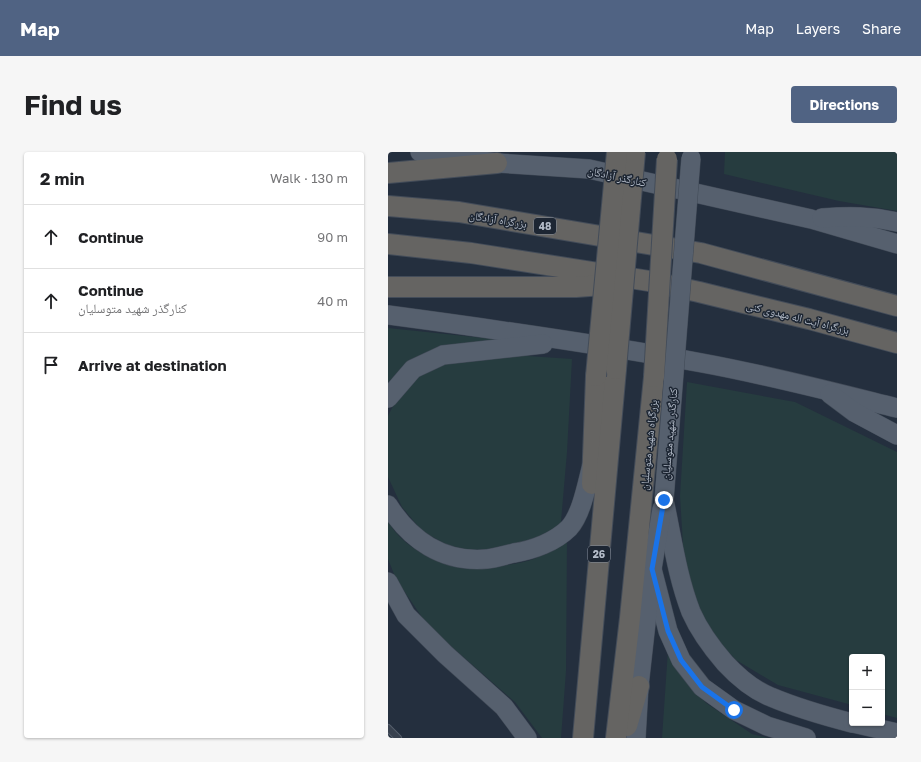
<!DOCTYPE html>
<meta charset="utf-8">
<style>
:root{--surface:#fff;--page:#f6f6f6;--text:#202124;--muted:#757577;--line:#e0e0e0;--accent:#506383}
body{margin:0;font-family:"Golos Text","Noto Naskh Arabic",sans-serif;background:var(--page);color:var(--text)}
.controls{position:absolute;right:12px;bottom:12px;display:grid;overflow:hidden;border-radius:4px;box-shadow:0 1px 3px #0004}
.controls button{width:36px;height:36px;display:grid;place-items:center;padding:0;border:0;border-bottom:1px solid var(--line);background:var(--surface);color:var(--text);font:20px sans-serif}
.stop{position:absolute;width:12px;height:12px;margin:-9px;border:3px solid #1a73e8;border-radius:50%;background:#fff}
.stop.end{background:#1a73e8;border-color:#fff;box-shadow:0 1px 4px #0008}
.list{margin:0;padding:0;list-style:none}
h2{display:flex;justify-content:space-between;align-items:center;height:52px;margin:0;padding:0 16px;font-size:17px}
h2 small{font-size:13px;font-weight:400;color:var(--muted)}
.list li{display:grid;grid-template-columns:26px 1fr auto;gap:12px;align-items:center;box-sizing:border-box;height:64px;padding:0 16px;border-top:1px solid var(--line)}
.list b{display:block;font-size:15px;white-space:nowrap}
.list p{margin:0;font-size:13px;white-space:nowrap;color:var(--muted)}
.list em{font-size:13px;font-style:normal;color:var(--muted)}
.icon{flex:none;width:22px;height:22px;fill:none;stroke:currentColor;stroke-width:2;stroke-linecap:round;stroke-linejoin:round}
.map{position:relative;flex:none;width:509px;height:586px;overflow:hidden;border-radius:4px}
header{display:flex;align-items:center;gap:24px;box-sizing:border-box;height:56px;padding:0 20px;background:var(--accent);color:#fff}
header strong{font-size:19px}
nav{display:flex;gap:22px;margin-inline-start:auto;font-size:14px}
.intro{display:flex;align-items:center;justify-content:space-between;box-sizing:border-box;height:96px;padding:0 24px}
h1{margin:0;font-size:28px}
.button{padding:10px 18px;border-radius:4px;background:var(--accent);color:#fff;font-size:14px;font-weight:700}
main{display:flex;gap:24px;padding:0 24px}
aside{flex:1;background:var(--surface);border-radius:4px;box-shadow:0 1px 3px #0004}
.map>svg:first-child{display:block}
</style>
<header>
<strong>Map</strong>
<nav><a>Map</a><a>Layers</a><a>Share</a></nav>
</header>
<div class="intro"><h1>Find us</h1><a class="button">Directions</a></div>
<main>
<aside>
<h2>2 min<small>Walk · 130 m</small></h2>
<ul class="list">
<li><svg class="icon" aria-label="ahead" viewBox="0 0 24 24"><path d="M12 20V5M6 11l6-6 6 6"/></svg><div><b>Continue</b></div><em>90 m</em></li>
<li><svg class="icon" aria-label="ahead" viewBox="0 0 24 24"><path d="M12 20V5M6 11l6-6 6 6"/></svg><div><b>Continue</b><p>کنارگذر شهید متوسلیان</p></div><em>40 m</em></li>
<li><svg class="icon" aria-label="arrive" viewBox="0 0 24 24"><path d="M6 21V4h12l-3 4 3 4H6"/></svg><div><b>Arrive at destination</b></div></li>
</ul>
</aside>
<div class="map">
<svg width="509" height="586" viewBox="0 0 509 586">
<rect width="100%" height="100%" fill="#242f3e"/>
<!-- green -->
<g fill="#263c3f">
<polygon points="337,0 509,0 509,59 451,49 336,22"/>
<polygon points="0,176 134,190 24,208 0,230"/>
<polygon points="124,203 184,207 179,300 172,381 99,399 82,399 63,395 34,379 14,355 0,325 0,264 9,246 18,234 33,223 59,211"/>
<polygon points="299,230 407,250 509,300 509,566 494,562 494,505 464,505 464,553 390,533 348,508 324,483 297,425 292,344"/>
<path d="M0 370C4 375 7 380 11 384 38 411 76 419 112 414 124 412 137 411 148 406 159 401 169 393 179 386L178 519 173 586H154L127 550 40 474 8 427 0 407Z"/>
<polygon points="280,498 295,525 318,551 364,582 380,586 274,586"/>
</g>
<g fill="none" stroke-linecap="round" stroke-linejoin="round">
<defs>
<polyline id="service" points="0,576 10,586"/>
<g id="primary">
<polyline points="32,0 109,11 201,17 423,67 509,92"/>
<path d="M434 66C461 64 483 64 509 70"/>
<path d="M0 163C105 177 210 192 314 211 380 223 445 240 509 256"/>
<polyline points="442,242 466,260 509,283"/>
<polyline points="0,246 25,217 55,203 155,192"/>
<path d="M276 348C284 385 289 424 303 460 311 478 324 496 337 511 350 525 365 538 383 545 409 556 437 564 464 571"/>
<path d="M0 353C22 388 55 411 99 407 108 406 117 403 126 401 145 398 167 390 181 376 194 362 199 331 204 313"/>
<polyline points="264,417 280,479 293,508 314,535 346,558 379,574 418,586"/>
<polyline points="0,430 18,463 57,502 116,555 139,586"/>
<polyline points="465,571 509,581"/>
<polyline points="248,586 251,534 264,417 274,357"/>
</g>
<g id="trunk">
<polyline points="0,21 109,11"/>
<polyline points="0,54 71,60 313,101 509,154"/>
<polyline points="0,92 83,101 261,129 311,140 421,167 509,191"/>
<polyline points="0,135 188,135 228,132"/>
<polyline points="204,332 208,224"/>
<polyline points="239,574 251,534"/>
<polyline points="195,586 228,217"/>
<polyline points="228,586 242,466 266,225"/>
</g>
</defs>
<!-- service casing -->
<use href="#service" stroke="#565f6c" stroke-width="8"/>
<!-- primary casing -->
<use href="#primary" stroke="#414a57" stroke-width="20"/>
<!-- trunk casing -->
<use href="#trunk" stroke="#434c59" stroke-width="22"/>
<!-- service -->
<use href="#service" stroke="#38414e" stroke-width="6"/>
<!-- primary -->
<use href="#primary" stroke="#56606e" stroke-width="19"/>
<!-- trunk -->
<use href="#trunk" stroke="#656462" stroke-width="20"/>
<defs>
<polyline id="primary-bridge" points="276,348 303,6"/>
<g id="trunk-bridge">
<polyline points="228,217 247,0"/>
<polyline points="208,224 229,0"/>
<polyline points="266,225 279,7"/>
</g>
</defs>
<!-- primary-bridge casing -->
<use href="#primary-bridge" stroke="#414a57" stroke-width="20" stroke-linecap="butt"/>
<!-- trunk-bridge casing -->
<use href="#trunk-bridge" stroke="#434c59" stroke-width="22" stroke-linecap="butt"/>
<!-- primary-bridge -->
<use href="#primary-bridge" stroke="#56606e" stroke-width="19"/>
<!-- trunk-bridge -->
<use href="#trunk-bridge" stroke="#656462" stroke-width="20"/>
</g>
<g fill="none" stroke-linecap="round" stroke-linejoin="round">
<!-- route -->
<polyline stroke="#1a73e8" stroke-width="5" points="276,348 264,417 280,479 293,508 314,535 346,558"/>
</g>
<g text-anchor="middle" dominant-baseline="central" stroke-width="3" stroke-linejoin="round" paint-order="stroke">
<!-- shield labels -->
<g fill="#1d2633" stroke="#878f9c" stroke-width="1">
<rect x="146" y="66" width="22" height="16" rx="3"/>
<rect x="200" y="394" width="22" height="16" rx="3"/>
</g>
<g font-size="10" font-weight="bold" fill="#b4bcc9">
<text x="157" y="74">48</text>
<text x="211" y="402">26</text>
</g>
<!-- street labels -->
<g font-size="11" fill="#b4bcc9" stroke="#1d2633">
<text transform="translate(229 24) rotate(12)">کنارگذر آزادگان</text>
<text transform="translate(110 67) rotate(9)">بزرگراه آزادگان</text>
<text transform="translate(410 165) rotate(14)">بزرگراه آیت اله مهدوی کنی</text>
<text transform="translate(281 282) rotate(-85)">کنارگذر شهید متوسلیان</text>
<text transform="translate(260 293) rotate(-84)">بزرگراه شهید متوسلیان</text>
</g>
</g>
</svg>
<div class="controls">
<button>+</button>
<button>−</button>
</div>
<div class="stop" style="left:346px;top:558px"></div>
<div class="stop end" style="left:276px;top:348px"></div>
</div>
</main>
